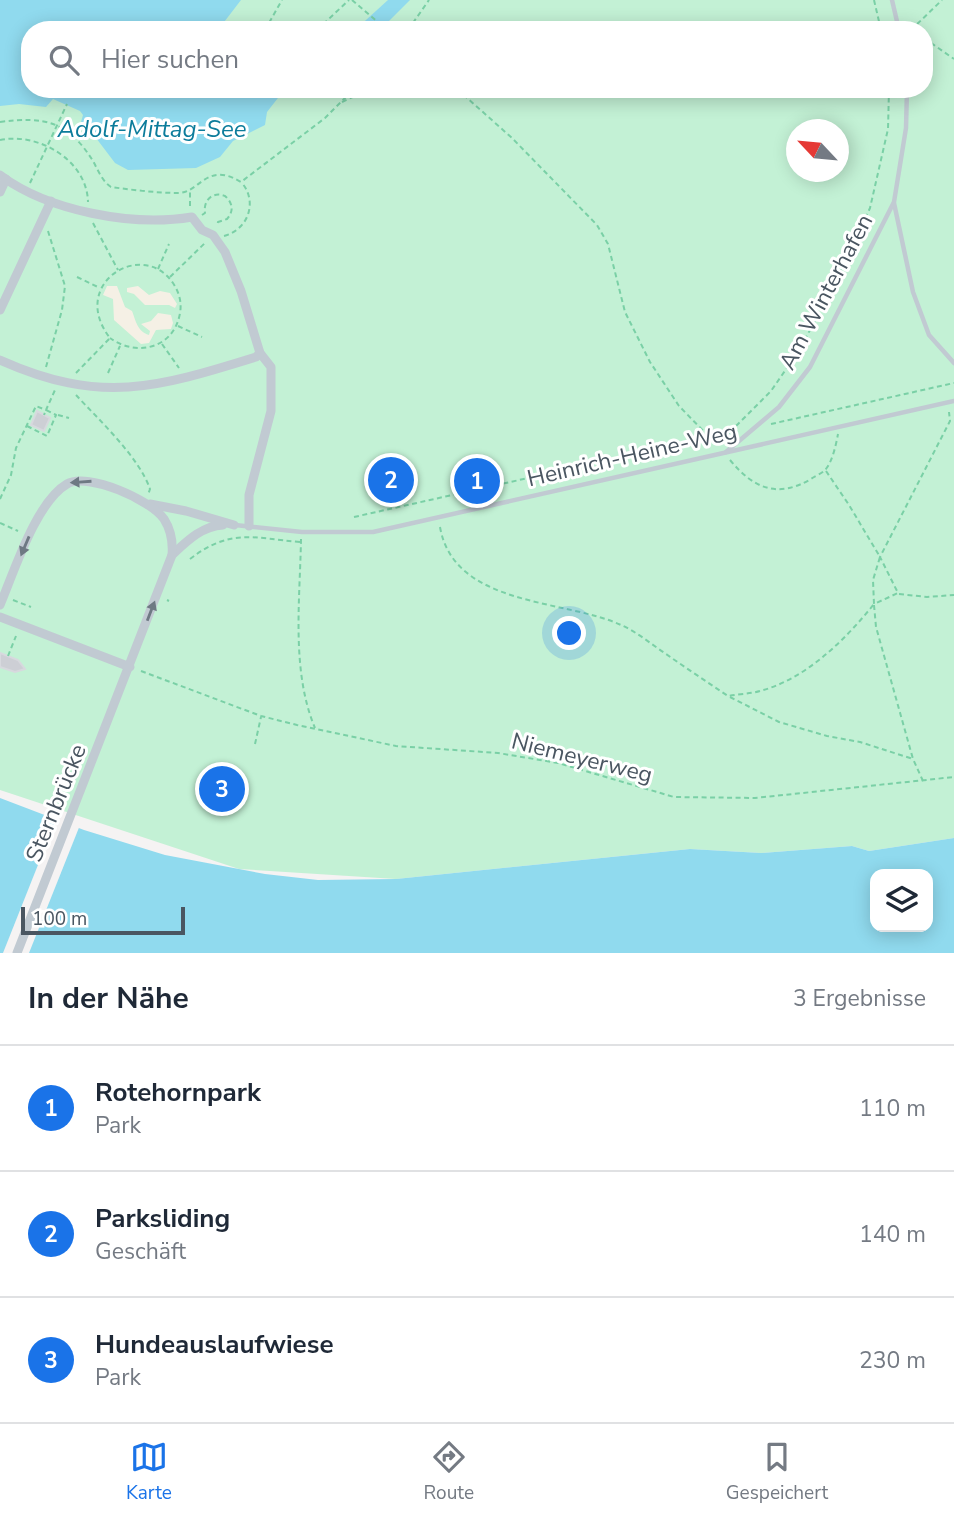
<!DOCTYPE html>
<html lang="de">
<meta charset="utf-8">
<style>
:root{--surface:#fff;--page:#f2f2f3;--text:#1f2937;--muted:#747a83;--line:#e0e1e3;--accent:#1a73e8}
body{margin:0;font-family:"Nunito Sans",sans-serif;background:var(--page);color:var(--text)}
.controls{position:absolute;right:21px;bottom:21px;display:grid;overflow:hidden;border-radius:14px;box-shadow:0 4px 18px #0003}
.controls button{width:63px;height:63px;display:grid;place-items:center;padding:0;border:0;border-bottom:2px solid var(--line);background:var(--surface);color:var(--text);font:35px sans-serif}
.compass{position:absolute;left:786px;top:119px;width:63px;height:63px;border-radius:50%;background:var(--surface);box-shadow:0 4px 18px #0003;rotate:296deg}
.scale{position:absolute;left:21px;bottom:18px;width:164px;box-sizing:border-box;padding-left:7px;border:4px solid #4a5661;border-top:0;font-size:19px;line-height:24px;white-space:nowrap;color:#4a5661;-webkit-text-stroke:5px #fff;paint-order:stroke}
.you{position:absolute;left:570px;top:634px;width:24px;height:24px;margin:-18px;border:5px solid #fff;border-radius:50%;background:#1a73e8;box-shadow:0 0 0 10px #1a73e833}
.badge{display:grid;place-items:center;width:46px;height:46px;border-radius:50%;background:var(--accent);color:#fff;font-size:23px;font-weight:700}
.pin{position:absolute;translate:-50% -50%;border:4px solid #fff;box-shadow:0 2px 7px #0006}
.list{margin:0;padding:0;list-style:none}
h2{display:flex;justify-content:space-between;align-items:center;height:91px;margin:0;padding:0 28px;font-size:30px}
h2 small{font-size:23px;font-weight:400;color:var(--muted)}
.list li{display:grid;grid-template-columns:46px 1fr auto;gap:21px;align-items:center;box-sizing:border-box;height:126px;padding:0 28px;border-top:2px solid var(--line)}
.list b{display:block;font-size:26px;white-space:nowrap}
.list p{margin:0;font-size:23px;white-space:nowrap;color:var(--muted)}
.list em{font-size:23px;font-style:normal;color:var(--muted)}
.icon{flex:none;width:38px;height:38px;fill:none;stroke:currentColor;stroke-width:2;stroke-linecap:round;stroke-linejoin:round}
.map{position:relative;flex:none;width:954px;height:953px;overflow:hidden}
.search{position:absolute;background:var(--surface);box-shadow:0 4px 18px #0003;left:21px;right:21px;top:21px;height:77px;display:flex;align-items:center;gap:18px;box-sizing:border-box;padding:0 24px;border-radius:28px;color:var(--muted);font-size:26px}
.sheet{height:469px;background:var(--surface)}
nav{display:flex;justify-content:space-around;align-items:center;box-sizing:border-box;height:98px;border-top:2px solid var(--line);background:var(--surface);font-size:19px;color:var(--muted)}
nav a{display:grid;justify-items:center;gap:4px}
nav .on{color:var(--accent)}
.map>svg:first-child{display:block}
</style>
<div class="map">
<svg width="954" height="953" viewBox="0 0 954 953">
<rect width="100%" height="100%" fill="#f5f3f3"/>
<!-- green -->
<path fill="#c3f1d5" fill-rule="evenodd" d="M0 0H954V838L869 851 852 846 761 853 690 849 396 879 239 869 0 790ZM30 30H924V89H30ZM796 130H838V172H796Z"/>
<!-- sand -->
<g fill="#f5f0e5">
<path d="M107 286H117L125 307 132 311C136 321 137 331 149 335L150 331 141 324 151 321 158 313 171 315 173 323 171 329 156 330 149 343 141 344 114 320 113 299 103 295Z"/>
<polygon points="138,286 149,295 160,291 170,293 177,304 175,308 169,305 145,305 134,294 127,292 127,288"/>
</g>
<!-- water -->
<g fill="#90daee" fill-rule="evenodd">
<polygon points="0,0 241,0 218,30 30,30 30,89 285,89 267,112 265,125 233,141 220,157 196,168 128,170 115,163 90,130 81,122 83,115 80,111 53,99 46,107 19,104 0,106"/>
<polygon points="388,0 410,0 380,30 355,30"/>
<path d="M0 798 84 830 165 855 265 874 318 880 396 879 690 849 761 853 852 846 869 851 954 838V953H0ZM875 874H928V927H875Z"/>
</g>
<!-- pier -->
<polygon fill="#f5f3f3" points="57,817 80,825 29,953 3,953"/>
<!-- building -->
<g fill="#cdcfd5" stroke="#d7d9de" stroke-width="2">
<polygon points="37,411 50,418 44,431 31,425"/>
<polygon points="0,653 18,660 25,669 15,672 0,667"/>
</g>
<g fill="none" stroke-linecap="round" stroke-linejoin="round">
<!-- path -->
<g stroke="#7ad0a6" stroke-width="2" stroke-dasharray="5 3.5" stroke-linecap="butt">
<polyline points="352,0 387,30"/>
<polyline points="874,0 881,30"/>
<polyline points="265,30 282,0"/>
<polyline points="317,30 349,0"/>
<polyline points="408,30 429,0"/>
<polyline points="911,30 942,0"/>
<polyline points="924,38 954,59"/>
<polyline points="457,89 512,138 597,225 608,244 625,312 650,362 679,406 717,445"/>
<polyline points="342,102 370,89"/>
<path d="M0 122C44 116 68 121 93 161 98 170 102 181 111 187 133 190 157 193 179 193 200 192 207 161 241 182L325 118 354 89"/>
<path d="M0 140C38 132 87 160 88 202"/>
<polyline points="30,183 67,104"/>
<polyline points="190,206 190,190"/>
<path d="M202 215 205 213C203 200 213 191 225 196 233 203 234 211 227 219L218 222 217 226"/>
<polyline points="93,223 118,270"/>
<path d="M224 236C248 230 258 202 242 183"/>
<polyline points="158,269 169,244"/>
<polyline points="77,277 100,288"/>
<polyline points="170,277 206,242"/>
<polyline points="178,326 202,337"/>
<polyline points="162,344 179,368"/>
<polyline points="46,367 62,310 65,286 48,231"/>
<path d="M76 373 110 338C68 284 142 238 173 283 179 292 182 302 180 313 174 349 136 357 110 338"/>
<polyline points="108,373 120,346"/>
<path d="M76 395C99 420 139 457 150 489L148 495"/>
<polyline points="58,415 69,418"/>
<polyline points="771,424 954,383"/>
<polyline points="27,426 47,436 56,415 46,410 44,415"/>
<polyline points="730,432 771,391 798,352 833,288 870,208 888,129 889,89"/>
<path d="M730 460C753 488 777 499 811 479 815 476 821 474 825 470 832 463 836 445 838 434"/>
<polyline points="826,471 849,505 880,557 873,580 874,604 898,593 880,557 950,421 949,412"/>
<polyline points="0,499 11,475 16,448 36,406 46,410 55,390"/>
<polyline points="354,517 738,431"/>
<polyline points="0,523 18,531"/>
<path d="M440 527C454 607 565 599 621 625 637 632 651 644 666 654 686 668 707 682 728 696 738 694 750 694 760 691 806 679 845 640 874 604"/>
<path d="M301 539C300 600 291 671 315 728"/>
<path d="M190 559C230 528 254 538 300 542"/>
<polyline points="899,594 927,597 954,595"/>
<polyline points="13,600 31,607"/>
<polyline points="167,600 169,601"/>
<polyline points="874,605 876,627 913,759 923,781"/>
<polyline points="8,656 16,636"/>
<polyline points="141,671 261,716 297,725 396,746 498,753 558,763 674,797 755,798 954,777"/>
<polyline points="730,697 779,722 827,736 860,742 913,759"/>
<polyline points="255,744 261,717"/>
</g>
<!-- lane -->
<g stroke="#c1cad2" stroke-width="4.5">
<polyline points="892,0 899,30"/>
<polyline points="894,203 913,292 929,335 954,363"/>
<polyline points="726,452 779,407 810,367 894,202 906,128 907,89"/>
<polyline points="235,525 302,532 373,532 954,401"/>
</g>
<!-- street -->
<g stroke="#c1cad2" stroke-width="9">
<path d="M0 175C48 211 133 227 192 217L202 230 213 235 225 252 241 291 260 353 271 367V411L249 495V526"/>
<polyline points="0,192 6,179"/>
<polyline points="0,310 51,201"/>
<path d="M0 360C101 405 156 388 256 357L260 353"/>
<polyline points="150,504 186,511 234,525"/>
<path d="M172 555C187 541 202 526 223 525"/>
<path d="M0 605C14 572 36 502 67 484 88 472 151 500 164 519 171 530 173 543 172 555L17 953"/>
<polyline points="0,617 130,667"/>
</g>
</g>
<!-- one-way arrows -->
<defs><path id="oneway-solid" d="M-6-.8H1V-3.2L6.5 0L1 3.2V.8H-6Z" transform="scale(1.75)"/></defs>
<g fill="#6e7983">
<use href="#oneway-solid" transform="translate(81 482) rotate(176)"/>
<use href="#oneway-solid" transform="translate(25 546) rotate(113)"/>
<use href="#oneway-solid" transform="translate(151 611) rotate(-69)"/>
</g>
<g text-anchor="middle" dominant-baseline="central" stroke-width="6" stroke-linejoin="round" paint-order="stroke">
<!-- street labels -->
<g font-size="23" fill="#4a5661" stroke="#fff">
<text transform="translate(826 292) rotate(-62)">Am Winterhafen</text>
<text transform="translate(632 455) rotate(-13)">Heinrich-Heine-Weg</text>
<text transform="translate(582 758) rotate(14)">Niemeyerweg</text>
<text transform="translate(56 803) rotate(-68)">Sternbrücke</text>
</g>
<!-- water labels -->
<g font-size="24" font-style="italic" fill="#0c7c9b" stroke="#fff">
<text x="152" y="129">Adolf-Mittag-See</text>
</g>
</g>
</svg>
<div class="controls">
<button><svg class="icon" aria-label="layers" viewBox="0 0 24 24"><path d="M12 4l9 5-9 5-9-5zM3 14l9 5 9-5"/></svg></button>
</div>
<svg class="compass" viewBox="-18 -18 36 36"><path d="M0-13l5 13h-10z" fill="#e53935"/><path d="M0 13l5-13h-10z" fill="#747a83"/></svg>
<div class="scale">100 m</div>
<div class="you"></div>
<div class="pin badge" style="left:477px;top:481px">1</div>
<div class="pin badge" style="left:391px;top:480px">2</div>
<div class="pin badge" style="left:222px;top:789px">3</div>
<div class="search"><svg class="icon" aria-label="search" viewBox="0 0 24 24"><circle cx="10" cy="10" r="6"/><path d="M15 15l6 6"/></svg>Hier suchen</div>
</div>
<section class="sheet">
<h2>In der Nähe<small>3 Ergebnisse</small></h2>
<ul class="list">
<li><span class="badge">1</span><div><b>Rotehornpark</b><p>Park</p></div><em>110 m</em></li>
<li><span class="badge">2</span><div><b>Parksliding</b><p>Geschäft</p></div><em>140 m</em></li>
<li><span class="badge">3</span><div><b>Hundeauslaufwiese</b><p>Park</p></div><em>230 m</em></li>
</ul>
</section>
<nav>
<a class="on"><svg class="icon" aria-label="map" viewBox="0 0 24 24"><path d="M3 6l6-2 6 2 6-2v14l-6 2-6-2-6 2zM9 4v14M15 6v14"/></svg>Karte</a>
<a><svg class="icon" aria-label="directions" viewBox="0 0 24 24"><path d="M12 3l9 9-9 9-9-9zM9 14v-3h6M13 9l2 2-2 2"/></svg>Route</a>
<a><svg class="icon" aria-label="saved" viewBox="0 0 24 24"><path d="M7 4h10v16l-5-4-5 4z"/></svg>Gespeichert</a>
</nav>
